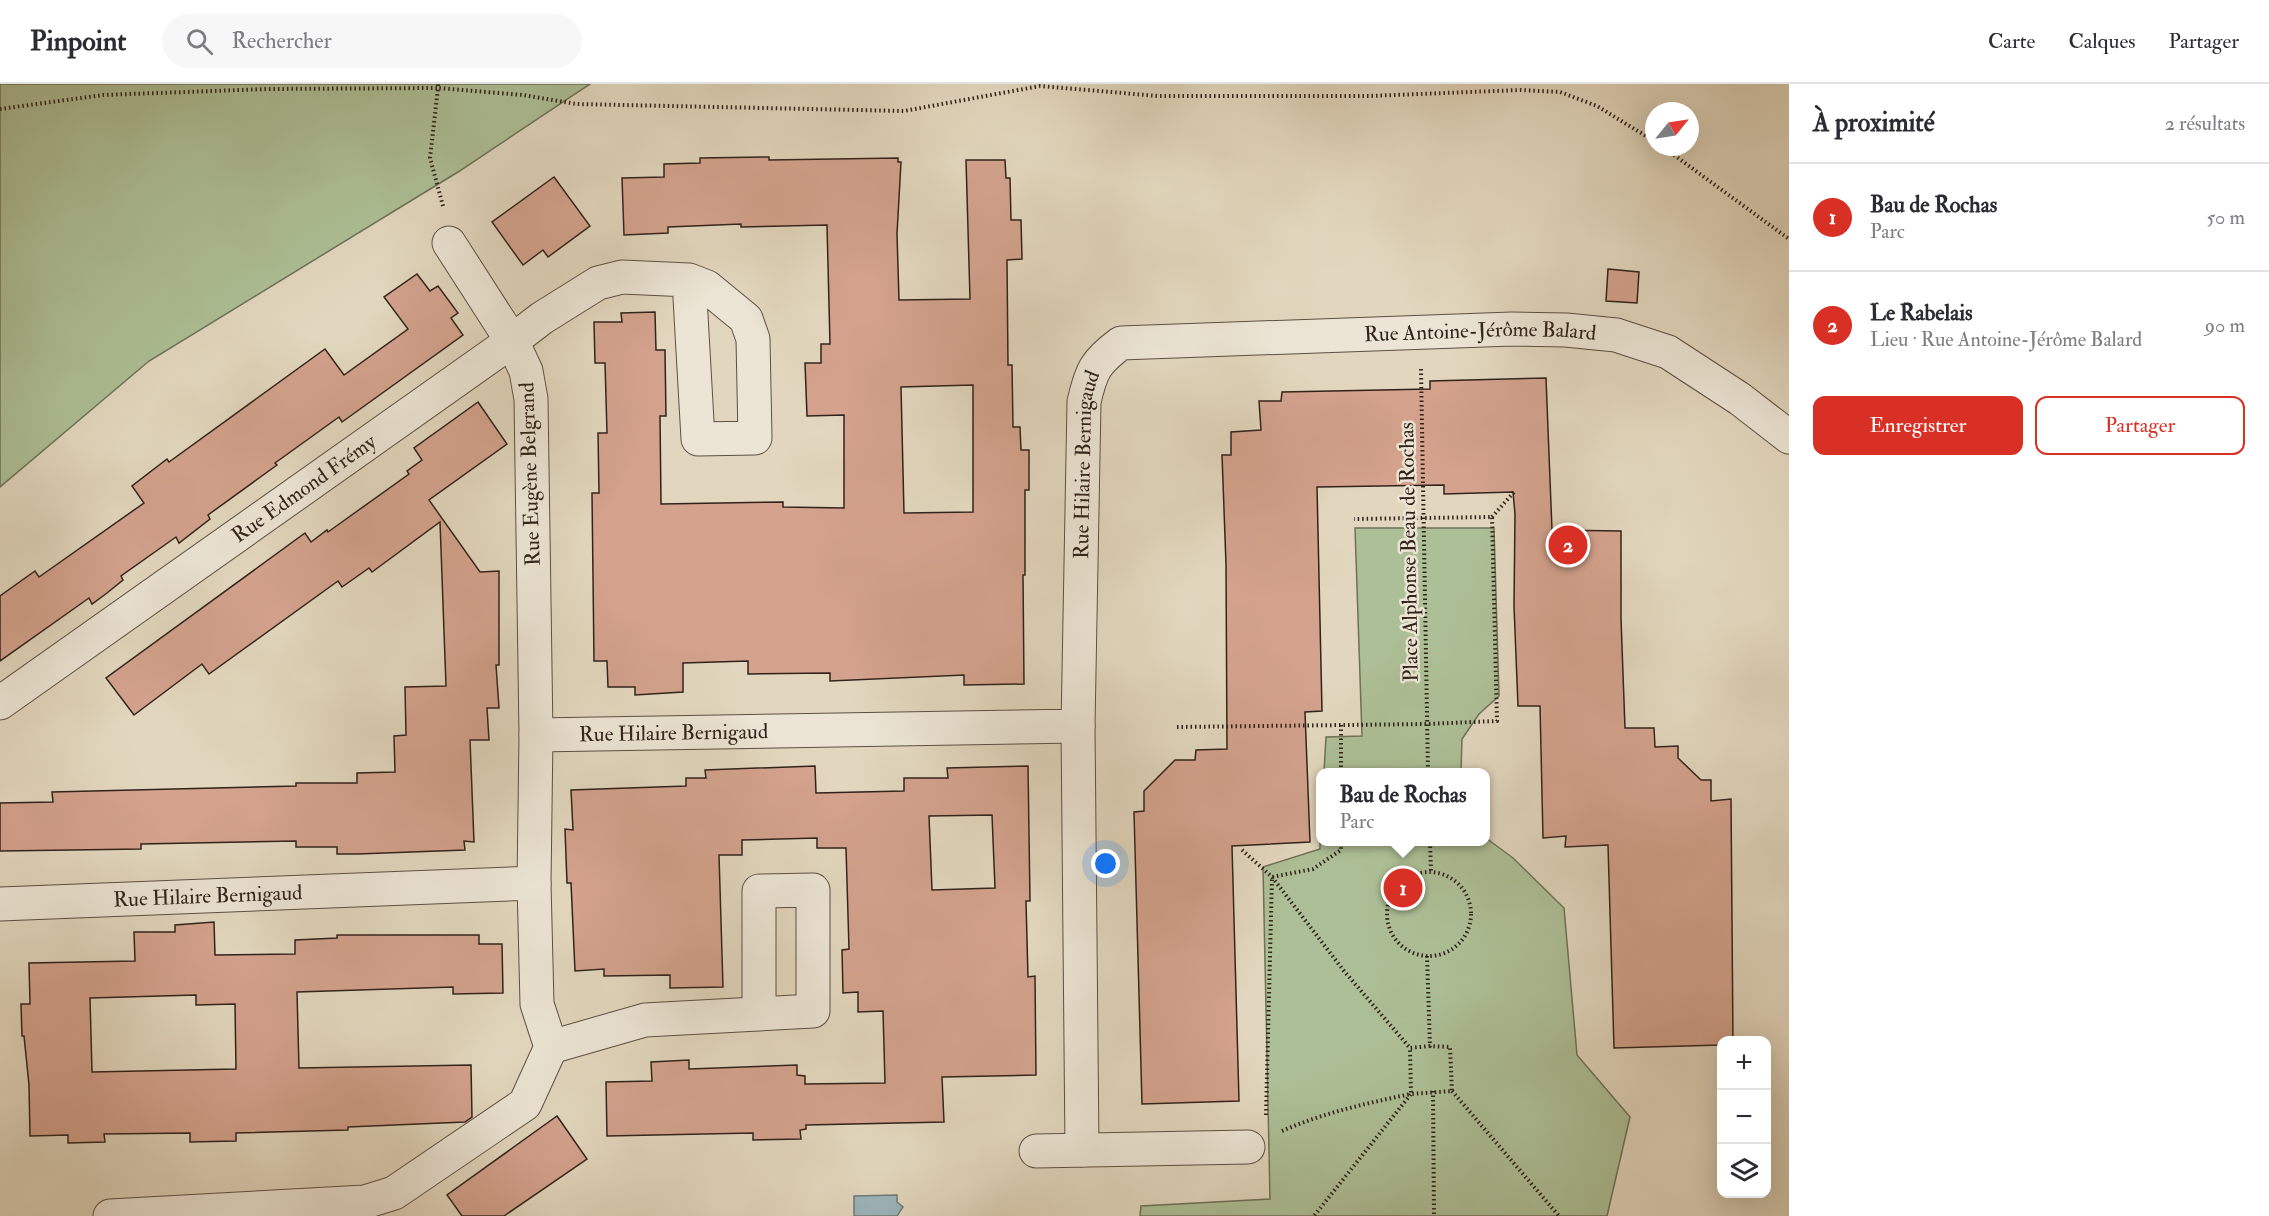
<!DOCTYPE html>
<html lang="fr">
<meta charset="utf-8">
<style>
:root{--surface:#fff;--page:#f7f7f7;--text:#2b2b33;--muted:#7c7c81;--line:#e1e1e2;--accent:#d93025}
body{margin:0;font-family:"IM FELL Double Pica",serif;background:var(--page);color:var(--text)}
.controls{position:absolute;right:18px;bottom:18px;display:grid;overflow:hidden;border-radius:12px;box-shadow:0 6px 24px #0002}
.controls button{width:54px;height:54px;display:grid;place-items:center;padding:0;border:0;border-bottom:2px solid var(--line);background:var(--surface);color:var(--text);font:30px sans-serif}
.compass{position:absolute;left:1645px;top:18px;width:54px;height:54px;border-radius:50%;background:var(--surface);box-shadow:0 6px 24px #0002;rotate:60deg}
.you{position:absolute;left:1106px;top:780px;width:21px;height:21px;margin:-15px;border:4px solid #fff;border-radius:50%;background:#1a73e8;box-shadow:0 0 0 9px #1a73e833}
.badge{display:grid;place-items:center;width:39px;height:39px;border-radius:50%;background:var(--accent);color:#fff;font-size:20px;font-weight:700}
.pin{position:absolute;translate:-50% -50%;border:3px solid #fff;box-shadow:0 2px 6px #0006}
.popup{position:absolute;left:1316px;top:684px;width:174px;height:78px;box-sizing:border-box;display:grid;place-content:center;border-radius:12px;background:var(--surface);filter:drop-shadow(0 2px 4px #0005);font-size:20px;white-space:nowrap;color:var(--muted)}
.popup b{font-size:22px;color:var(--text)}
.popup::after{content:'';position:absolute;left:50%;top:100%;margin-left:-12px;border:12px solid transparent;border-top-color:var(--surface)}
.list{margin:0;padding:0;list-style:none}
h2{display:flex;justify-content:space-between;align-items:center;height:78px;margin:0;padding:0 24px;font-size:26px}
h2 small{font-size:20px;font-weight:400;color:var(--muted)}
.list li{display:grid;grid-template-columns:39px 1fr auto;gap:18px;align-items:center;box-sizing:border-box;height:108px;padding:0 24px;border-top:2px solid var(--line)}
.list b{display:block;font-size:22px;white-space:nowrap}
.list p{margin:0;font-size:20px;white-space:nowrap;color:var(--muted)}
.list em{font-size:20px;font-style:normal;color:var(--muted)}
.actions{display:flex;gap:12px;padding:18px 24px}
.actions a{flex:1;padding:14px 0;border:2px solid var(--accent);border-radius:12px;text-align:center;font-size:21px;color:var(--accent)}
.actions .main{background:var(--accent);color:#fff}
.icon{flex:none;width:33px;height:33px;fill:none;stroke:currentColor;stroke-width:2;stroke-linecap:round;stroke-linejoin:round}
.map{position:relative;flex:none;width:1789px;height:1132px;overflow:hidden}
header{display:flex;align-items:center;gap:36px;box-sizing:border-box;height:84px;padding:0 30px;background:var(--surface);border-bottom:2px solid var(--line)}
header strong{font-size:28px}
nav{display:flex;gap:33px;margin-inline-start:auto;font-size:21px}
.search{width:420px;height:54px;background:var(--page);display:flex;align-items:center;gap:15px;box-sizing:border-box;padding:0 21px;border-radius:33px;color:var(--muted);font-size:22px}
main{display:flex}
aside{flex:1;background:var(--surface)}
.map>svg:first-child{display:block}
</style>
<header>
<strong>Pinpoint</strong>
<div class="search"><svg class="icon" aria-label="search" viewBox="0 0 24 24"><circle cx="10" cy="10" r="6"/><path d="M15 15l6 6"/></svg>Rechercher</div>
<nav><a>Carte</a><a>Calques</a><a>Partager</a></nav>
</header>
<main>
<div class="map">
<svg width="1789" height="1132" viewBox="0 0 1789 1132">
<rect width="100%" height="100%" fill="#e2d7be"/>
<filter id="stains"><feTurbulence type="fractalNoise" baseFrequency=".00333" numOctaves="4"/><feColorMatrix values="0 0 0 0 .2 0 0 0 0 .09 0 0 0 0 .02 0 0 0 .5 -.17"/></filter>
<radialGradient id="worn" r=".72"><stop offset=".6" stop-color="#630" stop-opacity="0"/><stop offset="1" stop-color="#630" stop-opacity=".3"/></radialGradient>
<!-- green -->
<g fill="#adbf96" stroke="#6f7158" stroke-width="1.5">
<polygon points="0,0 590,0 458,88 149,277 0,403"/>
<polygon points="1355,444 1494,444 1499,612 1479,630 1462,655 1461,688 1324,688 1326,653 1362,652"/>
<polygon points="1486,754 1513,774 1564,824 1577,971 1630,1033 1607,1132 1140,1132 1141,1122 1270,1115 1263,783 1320,765 1320,755 1320,758 1486,758"/>
</g>
<!-- water -->
<polygon fill="#9bb6bd" stroke="#717b7c" stroke-width="1.5" points="897,1111 897,1118 903,1123 897,1132 854,1132 854,1112"/>
<!-- building -->
<g fill="#d4a28d" stroke="#31231b" stroke-width="1.5" fill-rule="evenodd">
<path d="M769 73V76L898 74V78H901L897 150 899 216 970 215 966 76H1005L1006 94H1010L1011 136H1021L1022 175 1007 176 1008 281H1012L1013 343H1020L1021 366H1029V406H1025V491H1023L1024 600 964 601V591L830 597V589L748 590V577L683 579V608L635 611V603H608L607 577H594L592 409H599L598 349H607L605 279H595L594 238H622L621 229 655 228 656 266H665L666 332H660L661 420 783 418V423L844 424V331L807 332 805 279H821V260H830L827 141 741 143V140L668 143V149L624 151 622 94 664 93V80L700 79V74ZM973 301V428L904 429 901 303Z"/>
<polygon points="554,93 590,142 548,173 543,166 523,181 492,138"/>
<polygon points="1608,185 1639,188 1637,219 1606,217"/>
<polygon points="417,190 430,207 438,202 458,229 451,234 463,251 342,338 339,333 275,379 277,381 208,431 210,435 179,459 176,453 121,492 123,496 107,509 92,520 89,514 0,577 0,512 35,487 39,493 144,419 132,402 167,375 169,378 325,265 344,291 408,245 384,213"/>
<polygon points="1546,294 1552,446 1621,447 1621,535 1625,644 1654,644 1655,663 1678,662 1678,674 1701,696 1711,696 1711,717 1731,715 1733,957 1721,957 1721,961 1614,964 1608,761 1565,763 1566,752 1543,754 1540,622 1518,622 1514,522 1515,430 1513,408 1444,410 1444,401 1317,403 1322,627 1305,628 1310,758 1232,762 1239,1017 1142,1020 1134,728 1144,727 1144,707 1175,676 1195,676 1196,666 1227,665 1226,480 1222,371 1231,371 1231,348 1261,346 1259,317 1281,317 1282,308 1430,305 1430,297"/>
<polygon points="478,318 507,360 429,416 480,488 499,487 499,581 496,581 499,624 487,624 489,656 470,656 474,758 464,757 465,766 357,770 337,770 337,763 296,763 296,757 141,760 141,765 0,767 0,719 53,718 52,708 296,702 296,699 357,699 357,689 395,688 394,652 406,651 405,603 446,602 440,438 372,488 369,484 342,503 338,497 209,590 202,580 134,631 106,594 305,449 311,458 327,446 328,448 409,390 407,387 422,376 414,364"/>
<path d="M815 682 816 709 904 707V694H948L947 684 1028 682 1030 817H1026L1028 893 1035 892 1036 991 942 993 944 1038 806 1041V1045L800 1046 801 1055 753 1056V1049L607 1052 606 998 652 997 651 978 689 976V985L797 981V991L805 992V1000L885 999 883 927 858 928V908L843 909 842 866 849 865 846 764H817V754L742 756V771H719L723 903 670 904V891L604 892V885L575 887 571 799H567L565 745 573 746 571 706 686 702V694H706L705 686ZM992 731 995 804 932 806 929 732Z"/>
<path d="M214 838 215 871 295 870V856L337 854V851H479V860H502L503 909 453 910V903L297 908 299 984 471 981 472 1033 465 1038 348 1043V1046L236 1049V1057L190 1058V1049L104 1050 105 1058 68 1059V1051L30 1052 29 1001 24 952H22L21 920H30L29 879 135 877 134 848H175V841ZM196 911V921L235 920 236 985 92 988 90 914Z"/>
<polygon points="557,1032 587,1075 504,1132 462,1132 447,1111"/>
</g>
<g fill="none" stroke-linecap="round" stroke-linejoin="round">
<defs>
<g id="minor">
<path id="s1" d="M0 619 512 257 449 159"/>
<polyline points="1078,642 1082,1066"/>
<polyline points="536,651 531,315 526,287 512,257 542,234 598,199 622,193 689,196 707,203 746,235 753,255 755,354 698,355 689,196"/>
<path id="s2" d="M0 820 534 799 536 651 1078 642 1084 318C1091 287 1095 278 1121 259L1512 245 1566 246 1616 251 1668 268 1740 315 1789 353"/>
<polyline points="551,963 645,936 813,927 813,806 759,807 759,930"/>
<polyline points="1036,1067 1248,1063"/>
<polyline points="110,1132 365,1118 394,1109 525,1020 551,963 537,920 534,799"/>
</g>
</defs>
<!-- minor casing -->
<use href="#minor" stroke="#5d5044" stroke-width="35"/>
<!-- path -->
<g stroke="#31231b" stroke-width="4" stroke-dasharray="1.5 3" stroke-linecap="butt">
<polyline points="0,25 103,11 267,5 438,4 438,0"/>
<polyline points="1663,63 1789,155"/>
<polyline points="443,122 430,74 438,4 523,11 576,20 904,27 1040,2 1158,12 1369,12 1520,6 1560,8 1597,22 1654,57"/>
<polyline points="1421,285 1428,688"/>
<polyline points="1492,433 1515,407"/>
<polyline points="1341,641 1341,688"/>
<polyline points="1177,643 1427,640 1497,637 1492,433 1354,435"/>
<polyline points="1430,758 1431,787"/>
<polyline points="1242,766 1272,793 1344,887 1410,964"/>
<circle cx="1429" cy="830" r="42"/>
<polyline points="1427,872 1430,962 1410,964 1411,1010 1452,1007 1450,963 1430,962"/>
<polyline points="1433,1007 1434,1132"/>
<polyline points="1452,1007 1559,1132"/>
<polyline points="1266,1031 1272,793 1313,785 1341,766 1341,758"/>
<path d="M1282 1047C1323 1029 1367 1019 1411 1010L1314 1132"/>
</g>
<!-- minor -->
<use href="#minor" stroke="#ece5d5" stroke-width="33"/>
</g>
<g text-anchor="middle" dominant-baseline="central" stroke-width="5" stroke-linejoin="round" paint-order="stroke">
<!-- street labels -->
<g font-size="21" fill="#31231b" stroke="#ece5d5">
<text stroke="none"><textPath href="#s2" startOffset="1980">Rue Antoine-Jérôme Balard</textPath></text>
<text stroke="none"><textPath href="#s2" startOffset="1486">Rue Hilaire Bernigaud</textPath></text>
<text transform="translate(530 390) rotate(-92)">Rue Eugène Belgrand</text>
<text stroke="none"><textPath href="#s1" startOffset="372">Rue Edmond Frémy</textPath></text>
<text transform="translate(1409 468) rotate(-91)">Place Alphonse Beau de Rochas</text>
<text stroke="none"><textPath href="#s2" startOffset="820">Rue Hilaire Bernigaud</textPath></text>
<text stroke="none"><textPath href="#s2" startOffset="208">Rue Hilaire Bernigaud</textPath></text>
</g>
</g>
<rect width="100%" height="100%" filter="url(#stains)"/>
<rect width="100%" height="100%" fill="url(#worn)"/>
</svg>
<div class="controls">
<button>+</button>
<button>−</button>
<button><svg class="icon" aria-label="layers" viewBox="0 0 24 24"><path d="M12 4l9 5-9 5-9-5zM3 14l9 5 9-5"/></svg></button>
</div>
<svg class="compass" viewBox="-18 -18 36 36"><path d="M0-13l5 13h-10z" fill="#e53935"/><path d="M0 13l5-13h-10z" fill="#7c7c81"/></svg>
<div class="you"></div>
<div class="pin badge" style="left:1403px;top:804px">1</div>
<div class="popup"><b>Bau de Rochas</b>Parc</div>
<div class="pin badge" style="left:1568px;top:461px">2</div>
</div>
<aside>
<h2>À proximité<small>2 résultats</small></h2>
<ul class="list">
<li><span class="badge">1</span><div><b>Bau de Rochas</b><p>Parc</p></div><em>50 m</em></li>
<li><span class="badge">2</span><div><b>Le Rabelais</b><p>Lieu · Rue Antoine-Jérôme Balard</p></div><em>90 m</em></li>
</ul>
<div class="actions"><a class="main">Enregistrer</a><a>Partager</a></div>
</aside>
</main>
